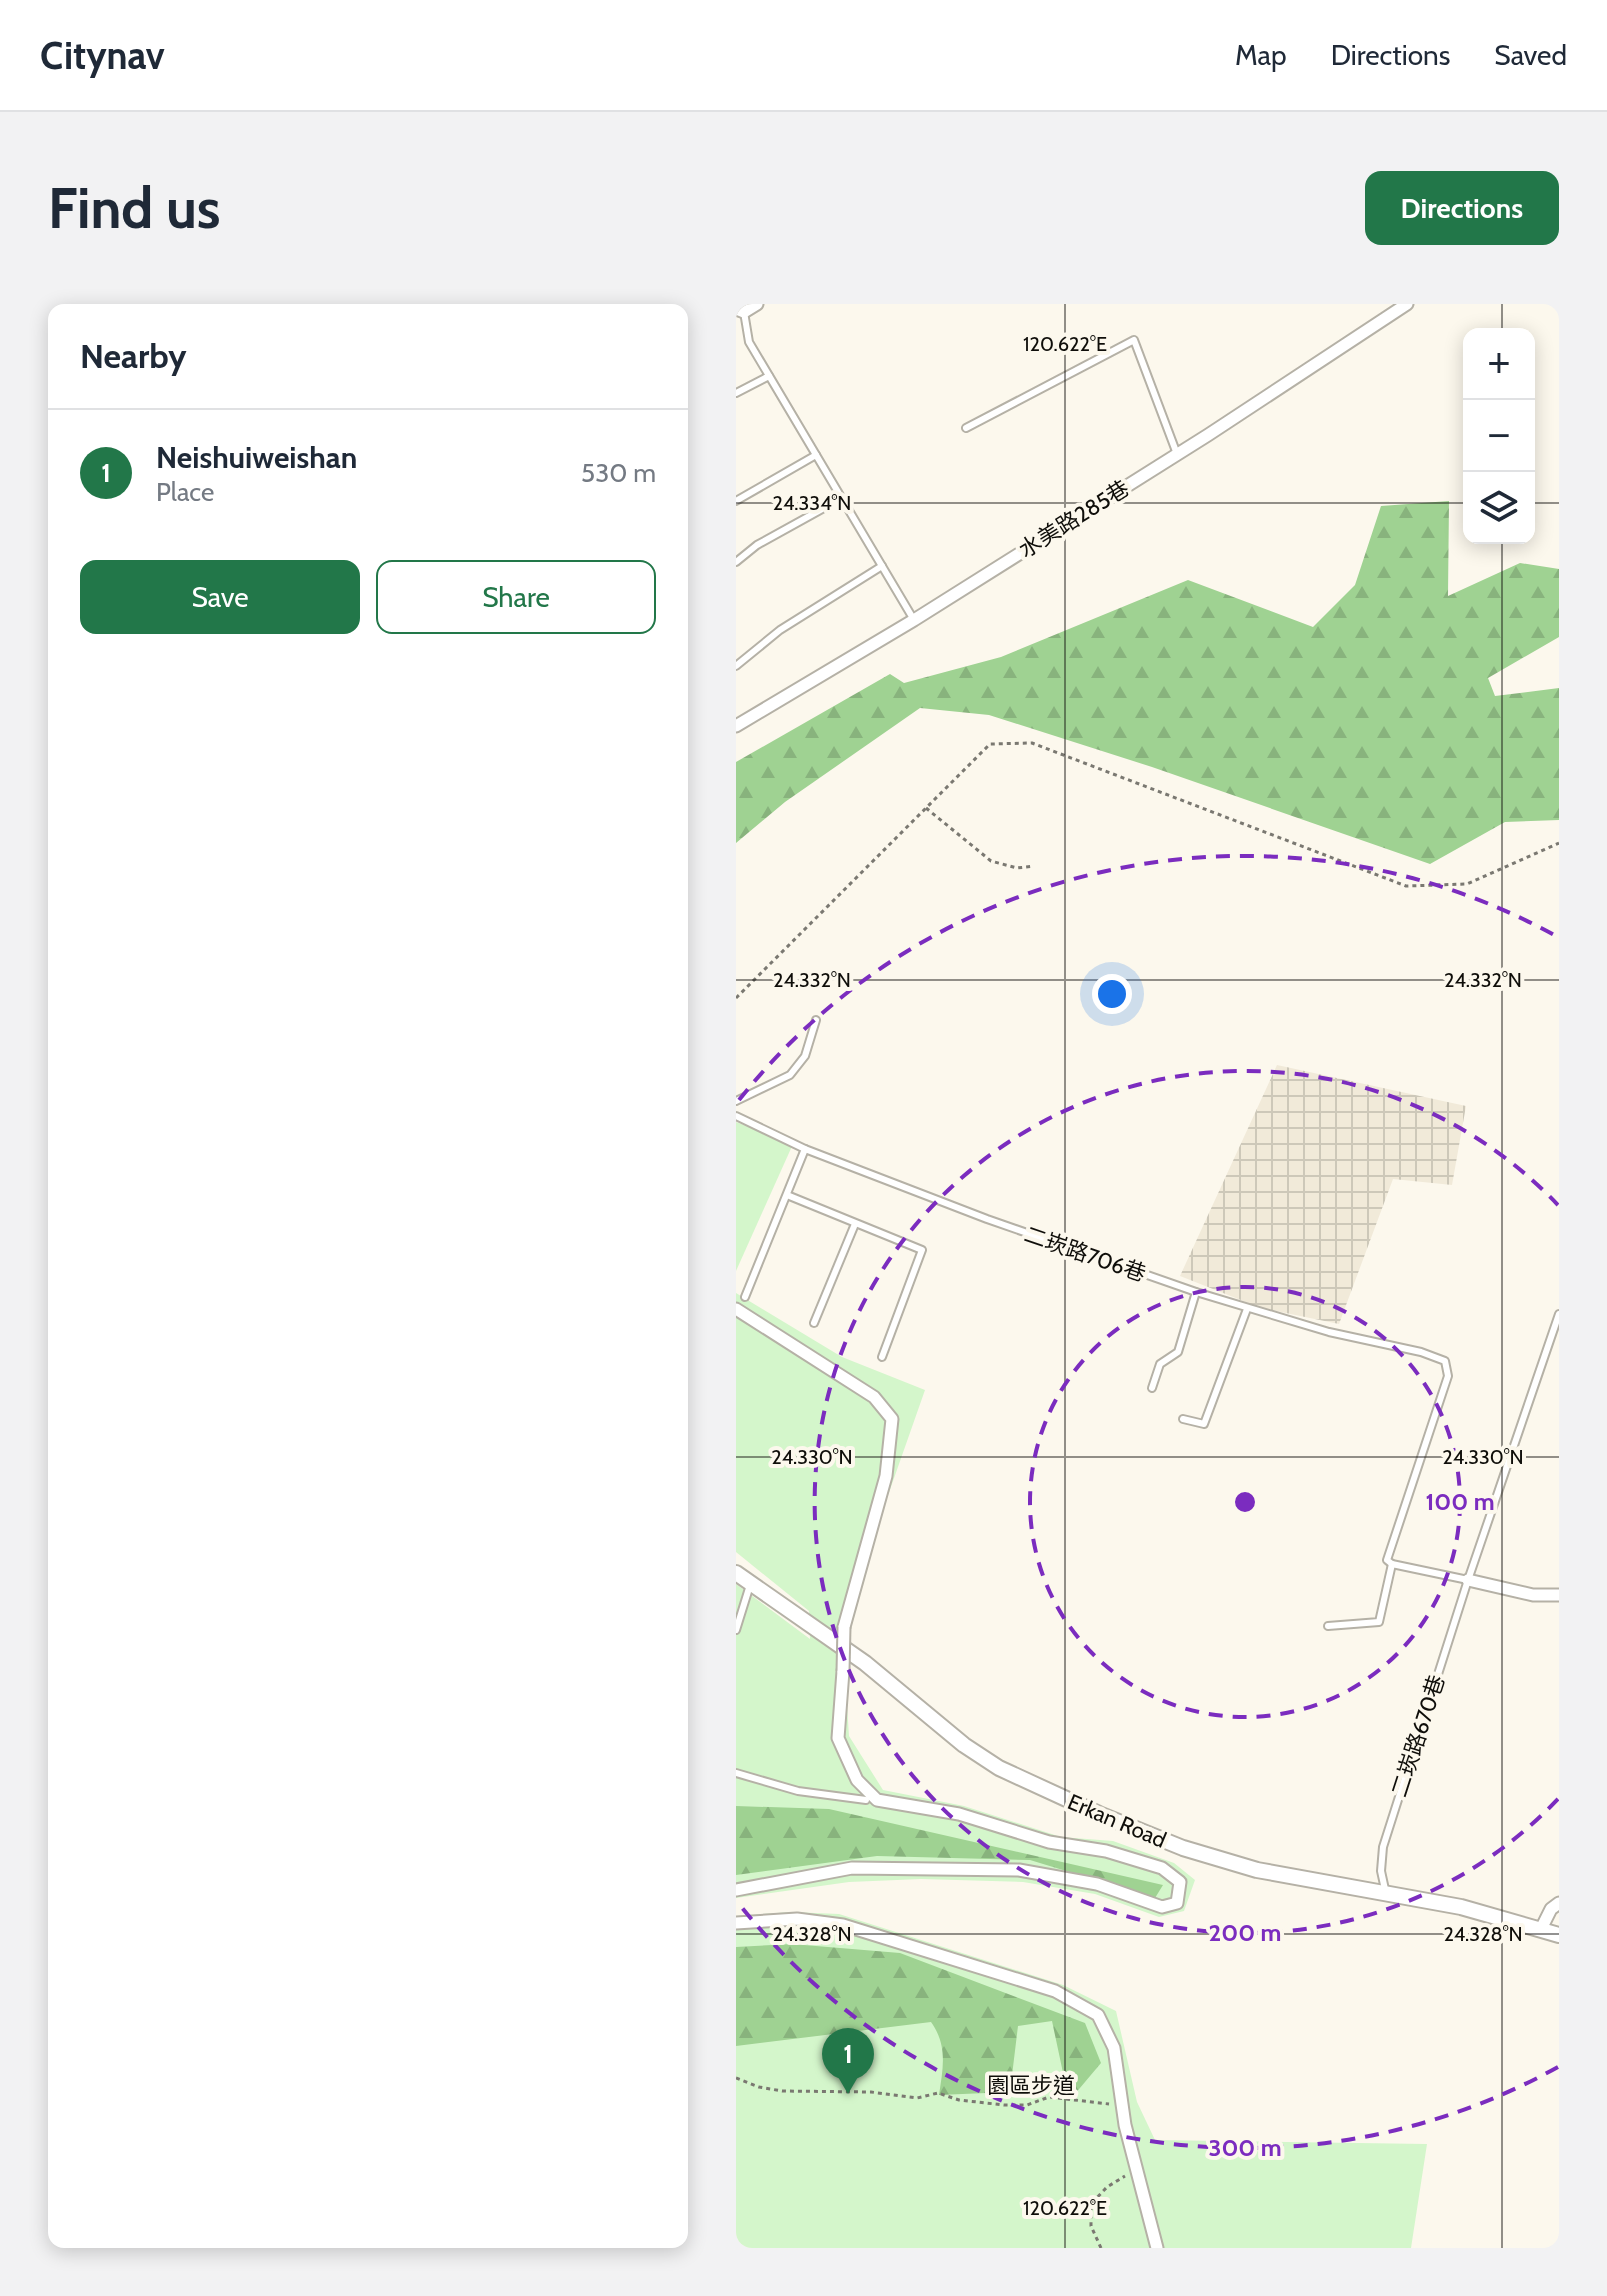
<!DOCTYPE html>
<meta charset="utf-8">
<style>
:root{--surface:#fff;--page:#f2f2f3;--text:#1f2937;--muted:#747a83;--line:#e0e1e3;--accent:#227749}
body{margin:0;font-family:Cabin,"Noto Sans TC",sans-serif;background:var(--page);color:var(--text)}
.controls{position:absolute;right:24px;top:24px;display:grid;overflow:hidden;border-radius:16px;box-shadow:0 4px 20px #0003}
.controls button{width:72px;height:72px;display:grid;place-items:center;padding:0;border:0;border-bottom:2px solid var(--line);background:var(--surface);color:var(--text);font:40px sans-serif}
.you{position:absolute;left:376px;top:690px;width:28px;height:28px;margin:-20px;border:6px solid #fff;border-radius:50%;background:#1a73e8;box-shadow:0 0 0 12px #1a73e833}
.badge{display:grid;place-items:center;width:52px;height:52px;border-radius:50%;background:var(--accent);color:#fff;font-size:26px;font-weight:700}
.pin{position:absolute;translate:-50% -66px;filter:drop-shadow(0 2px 4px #0008)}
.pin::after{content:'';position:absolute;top:42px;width:28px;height:24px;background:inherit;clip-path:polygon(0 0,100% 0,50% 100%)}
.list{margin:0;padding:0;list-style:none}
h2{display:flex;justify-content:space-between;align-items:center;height:104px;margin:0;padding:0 32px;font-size:34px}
h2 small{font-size:26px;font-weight:400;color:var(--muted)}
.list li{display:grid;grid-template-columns:52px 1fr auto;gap:24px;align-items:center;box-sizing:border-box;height:128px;padding:0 32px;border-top:2px solid var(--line)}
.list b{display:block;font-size:30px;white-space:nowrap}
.list p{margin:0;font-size:26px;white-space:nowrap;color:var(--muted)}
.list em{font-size:26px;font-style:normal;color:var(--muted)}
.actions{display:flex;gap:16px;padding:24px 32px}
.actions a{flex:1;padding:18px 0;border:2px solid var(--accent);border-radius:16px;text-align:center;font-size:28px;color:var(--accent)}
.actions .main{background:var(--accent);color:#fff}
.icon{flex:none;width:44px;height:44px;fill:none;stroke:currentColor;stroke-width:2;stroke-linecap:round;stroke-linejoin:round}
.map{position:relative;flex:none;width:823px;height:1944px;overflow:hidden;border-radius:16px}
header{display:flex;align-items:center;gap:48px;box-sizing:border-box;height:112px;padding:0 40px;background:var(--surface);border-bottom:2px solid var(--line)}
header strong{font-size:38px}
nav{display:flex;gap:44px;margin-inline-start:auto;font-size:28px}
.intro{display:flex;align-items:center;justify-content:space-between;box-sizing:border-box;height:192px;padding:0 48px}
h1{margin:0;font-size:56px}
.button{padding:20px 36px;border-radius:16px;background:var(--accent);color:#fff;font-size:28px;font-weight:700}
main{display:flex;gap:48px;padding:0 48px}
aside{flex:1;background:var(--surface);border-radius:16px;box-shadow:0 4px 20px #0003}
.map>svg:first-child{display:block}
</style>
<header>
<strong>Citynav</strong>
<nav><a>Map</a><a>Directions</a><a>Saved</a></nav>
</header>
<div class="intro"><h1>Find us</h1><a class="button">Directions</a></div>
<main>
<aside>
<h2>Nearby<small></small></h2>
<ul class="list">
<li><span class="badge">1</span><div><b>Neishuiweishan</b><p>Place</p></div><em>530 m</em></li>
</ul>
<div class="actions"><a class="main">Save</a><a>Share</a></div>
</aside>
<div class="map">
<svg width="823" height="1944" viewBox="0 0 823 1944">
<defs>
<pattern id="industrial-grid" width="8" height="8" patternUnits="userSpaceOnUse" patternTransform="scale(2)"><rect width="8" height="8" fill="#f1ead9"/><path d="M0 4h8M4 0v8" fill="none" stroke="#cdc8b9"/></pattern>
<pattern id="forest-firs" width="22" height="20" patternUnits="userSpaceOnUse" patternTransform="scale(2)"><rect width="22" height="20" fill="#9fd292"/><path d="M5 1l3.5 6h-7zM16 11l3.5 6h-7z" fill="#88b37d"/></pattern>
</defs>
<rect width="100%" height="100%" fill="#fcf8ed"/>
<!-- industrial -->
<polygon fill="url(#industrial-grid)" points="541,761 730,802 716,881 657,875 603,1020 525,1004 444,972"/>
<!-- green -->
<g fill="#d4f6cb">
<polygon points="0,818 57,840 0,967"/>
<polygon points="0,989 106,1053 189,1086 150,1197 112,1335 109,1371 113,1432 147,1486 228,1502 325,1533 377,1537 438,1559 459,1576 448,1607 423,1613 359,1590 287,1578 185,1575 113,1578 0,1594 0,1280 74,1335 73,1307 0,1248"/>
<polygon points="55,1608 103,1610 327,1681 380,1707 401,1798 419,1836 691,1840 675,1944 0,1944 0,1612"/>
</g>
<!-- forest -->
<g fill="url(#forest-firs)">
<polygon points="713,197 712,292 784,259 823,265 823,333 752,374 759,392 823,384 823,516 769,518 694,560 416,463 253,411 184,404 49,498 0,539 0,458 154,370 168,379 265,353 452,276 577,323 619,281 645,202"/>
<polygon points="0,1502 93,1505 427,1581 419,1594 294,1556 141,1552 0,1571"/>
<path d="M56 1640 164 1649 349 1719 365 1759 333 1797 316 1717 282 1722 274 1788 203 1791C207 1764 212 1742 195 1718L0 1742V1643Z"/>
</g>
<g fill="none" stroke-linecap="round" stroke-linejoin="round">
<defs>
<g id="service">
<polyline points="8,8 13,38 178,316"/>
<polyline points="0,89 33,72"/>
<polyline points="230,124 398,36 441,150"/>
<polyline points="0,197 80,151"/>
<polyline points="0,258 21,241 106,194"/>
<polyline points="0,362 44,326 146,262"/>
<polyline points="0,797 54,771 69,752 80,716"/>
<polyline points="0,812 69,845 251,915 460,988 593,1028 685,1048 709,1057 712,1072 651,1256 656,1260 732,1276"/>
<polyline points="51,891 186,946 146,1053"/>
<polyline points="9,993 69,845"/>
<polyline points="78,1019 119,920"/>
<polyline points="416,1084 424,1060 442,1048 460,988"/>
<polyline points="447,1115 468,1120 511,1005"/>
<polyline points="592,1322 643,1318 656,1260"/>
<polyline points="0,1326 14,1281"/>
<polyline points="0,1469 62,1487 130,1496"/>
<polyline points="650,1590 645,1567 647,1543 732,1276 823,1010"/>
</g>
<g id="minor">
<polyline points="0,5 8,8 21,0"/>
<polyline points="0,422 178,316 472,131 671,0"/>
<polyline points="0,1005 138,1093 156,1115 150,1172 108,1323"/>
<polyline points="732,1276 797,1291 823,1291"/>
<polyline points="0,1586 116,1564 283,1566 361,1580 426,1603 441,1599 444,1578 426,1564 370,1547 313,1538 223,1510 141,1496 121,1476 102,1434 107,1367"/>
<polyline points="0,1619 61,1615 107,1621 319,1687 362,1711 378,1744 389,1821 421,1944"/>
<polyline points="805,1625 815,1605 823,1599"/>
</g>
<polyline id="tertiary" points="0,1269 129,1359 228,1441 263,1464 363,1510 447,1544 521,1566 725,1603 823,1631"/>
</defs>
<!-- service casing -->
<use href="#service" stroke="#b5b1a6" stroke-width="10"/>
<!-- minor casing -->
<use href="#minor" stroke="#b5b1a6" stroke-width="15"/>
<!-- tertiary casing -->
<use href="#tertiary" stroke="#b5b1a6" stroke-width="18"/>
<!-- path -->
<g stroke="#7a7871" stroke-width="3" stroke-dasharray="4 4" stroke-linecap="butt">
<polyline points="190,504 255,557 281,564 298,562"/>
<polyline points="0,694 254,440 296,439 670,582 731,580 823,539"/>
<polyline points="0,1774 23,1783 46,1787 135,1788 181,1794 202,1789 223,1796 268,1801 291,1801 313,1793 373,1800"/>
<polyline points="365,1944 355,1922 355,1900 371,1883 389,1872"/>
</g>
<!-- service -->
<use href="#service" stroke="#fff" stroke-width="6"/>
<!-- minor -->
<use href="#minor" stroke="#fff" stroke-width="11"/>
<!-- tertiary -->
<use href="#tertiary" stroke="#fff" stroke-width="14"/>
<defs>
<polyline id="minor-bridge" points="107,1367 108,1323"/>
</defs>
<!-- minor-bridge casing -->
<use href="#minor-bridge" stroke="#b5b1a6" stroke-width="15" stroke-linecap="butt"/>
<!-- minor-bridge -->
<use href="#minor-bridge" stroke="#fff" stroke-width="11"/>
</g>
<!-- ticks -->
<path fill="none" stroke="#0f0e0a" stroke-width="2" stroke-opacity="0.45" d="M329 0V1944M766 0V30M0 199H733M793 199H823M766 234V1944M0 676H823M0 1153H823M0 1630H823"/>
<!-- distance rings -->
<g fill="none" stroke="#7b2cbf" stroke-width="4" stroke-dasharray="14 10">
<circle cx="509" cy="1198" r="215"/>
<path d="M822 1495A431 431 0 1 1 822 901"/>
<path d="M822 1763A646 646 0 0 1 3 1600M3 796A646 646 0 0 1 822 633"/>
</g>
<g text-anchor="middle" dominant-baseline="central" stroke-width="8" stroke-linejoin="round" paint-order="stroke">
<!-- street labels -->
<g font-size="22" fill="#0f0e0a" stroke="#fcf8ed">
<text transform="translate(338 215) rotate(-32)">水美路285巷</text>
<text transform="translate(349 950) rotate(19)">二崁路706巷</text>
<text transform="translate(682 1432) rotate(-72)">二崁路670巷</text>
<text transform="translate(381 1517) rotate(23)">Erkan Road</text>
<text x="295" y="1781">園區步道</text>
</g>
</g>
<g font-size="20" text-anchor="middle" fill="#0f0e0a" stroke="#fcf8ed" stroke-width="8" stroke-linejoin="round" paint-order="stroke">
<text x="329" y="47">120.622°E</text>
<text x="76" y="206">24.334°N</text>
<text x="76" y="683">24.332°N</text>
<text x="747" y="683">24.332°N</text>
<text x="76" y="1160">24.330°N</text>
<text x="747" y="1160">24.330°N</text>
<text x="76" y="1637">24.328°N</text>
<text x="747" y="1637">24.328°N</text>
<text x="329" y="1911">120.622°E</text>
</g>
<circle cx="509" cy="1198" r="12" fill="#7b2cbf" stroke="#fcf8ed" stroke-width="4"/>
<g font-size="24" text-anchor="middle" font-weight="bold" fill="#7b2cbf" stroke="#fcf8ed" stroke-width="8" stroke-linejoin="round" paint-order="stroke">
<text x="724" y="1206">100 m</text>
<text x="509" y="1637">200 m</text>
<text x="509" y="1852">300 m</text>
</g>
</svg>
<div class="controls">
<button>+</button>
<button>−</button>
<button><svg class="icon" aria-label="layers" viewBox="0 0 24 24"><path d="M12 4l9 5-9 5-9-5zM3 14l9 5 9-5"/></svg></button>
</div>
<div class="you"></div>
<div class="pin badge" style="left:112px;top:1790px">1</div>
</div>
</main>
